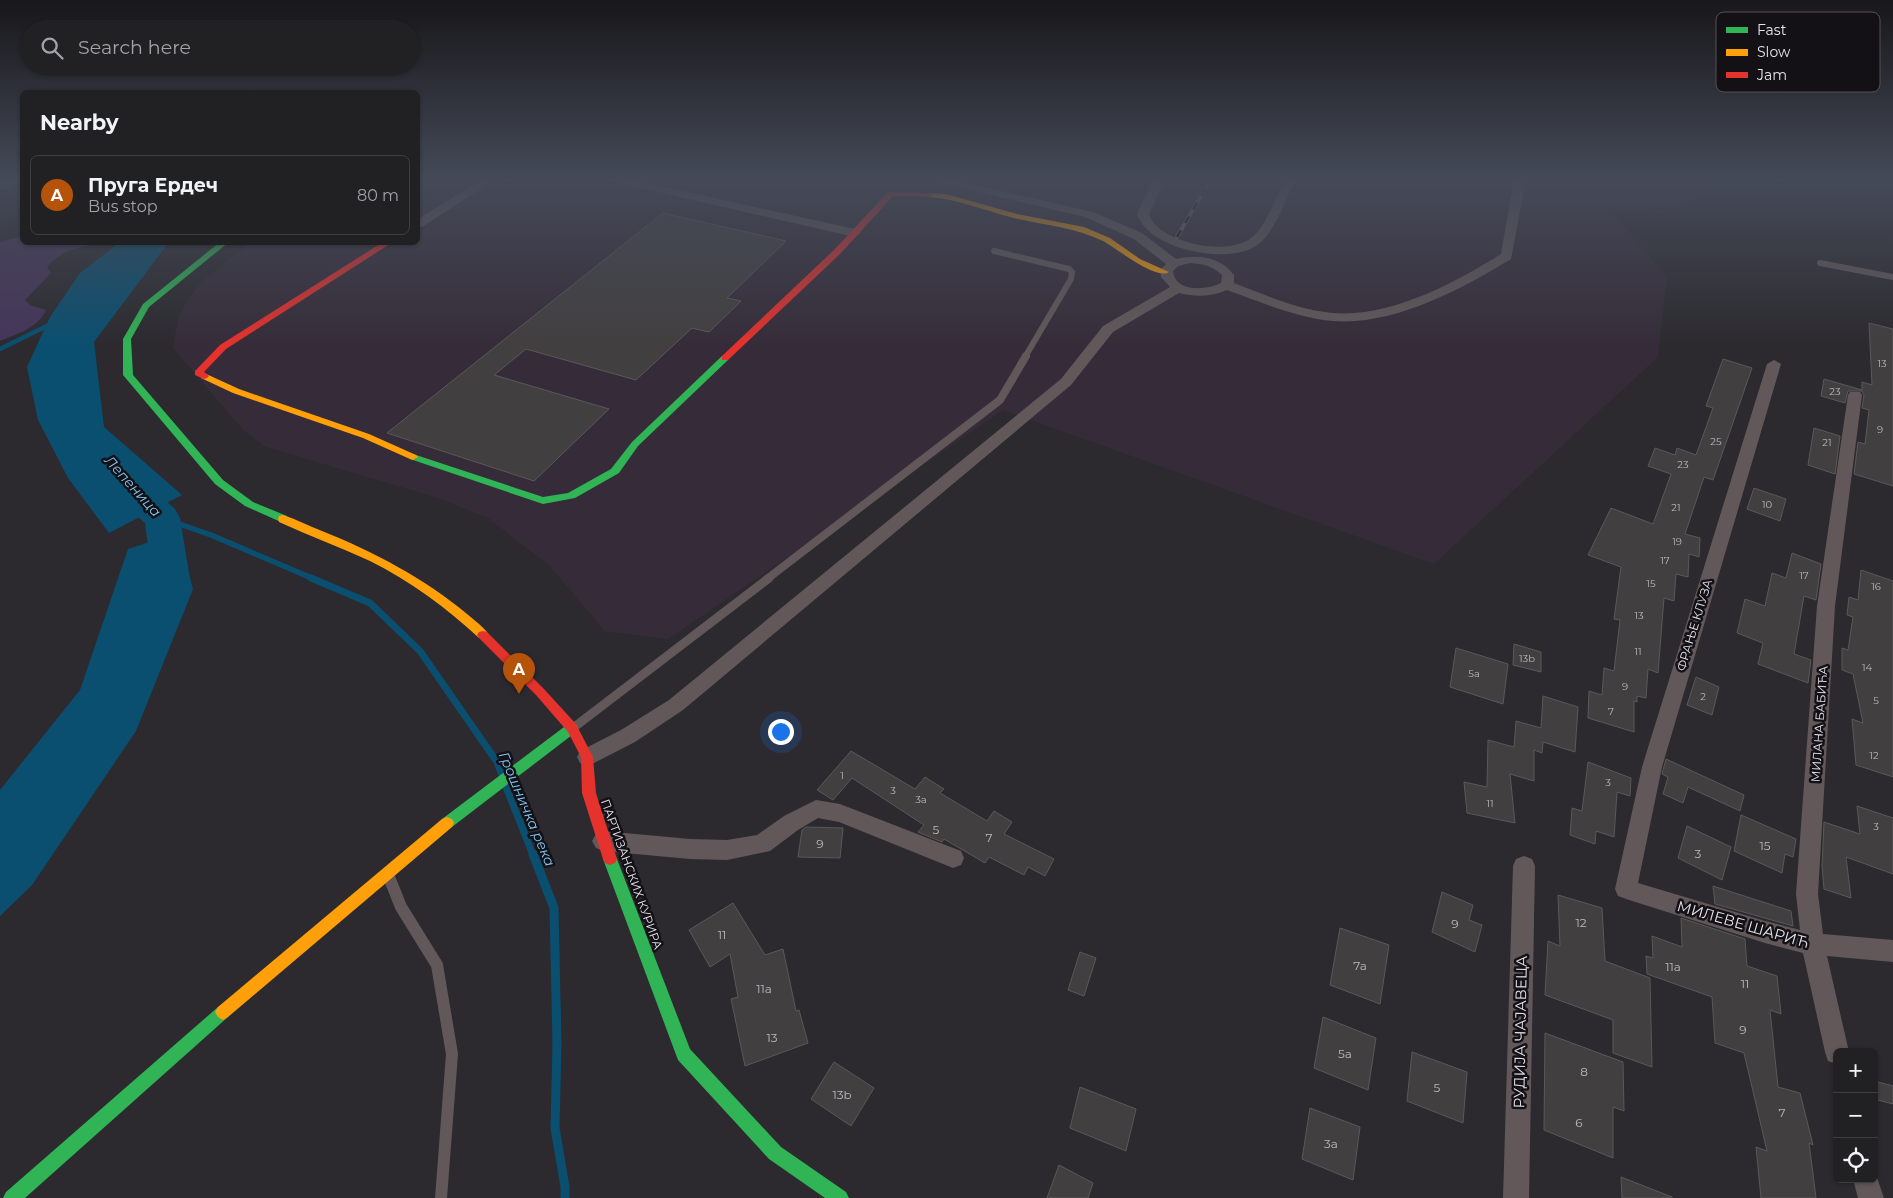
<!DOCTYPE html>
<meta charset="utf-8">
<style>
:root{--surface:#212023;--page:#2d2d30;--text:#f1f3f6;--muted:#a2a3a6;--line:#3e3e41;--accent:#b45309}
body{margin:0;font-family:Montserrat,sans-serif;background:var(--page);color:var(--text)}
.controls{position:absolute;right:15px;bottom:15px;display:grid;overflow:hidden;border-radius:8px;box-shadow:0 1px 4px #0004}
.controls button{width:45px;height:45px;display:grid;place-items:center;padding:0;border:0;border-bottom:1px solid var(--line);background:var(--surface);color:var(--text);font:25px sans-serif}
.you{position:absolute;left:780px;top:731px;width:18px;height:18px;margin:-12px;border:4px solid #fff;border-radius:50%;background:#1a73e8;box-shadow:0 0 0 8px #1a73e833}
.badge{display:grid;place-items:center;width:32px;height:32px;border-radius:50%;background:var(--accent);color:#fff;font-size:16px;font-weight:700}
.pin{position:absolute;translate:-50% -41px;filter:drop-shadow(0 1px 2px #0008)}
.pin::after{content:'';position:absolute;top:26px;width:18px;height:15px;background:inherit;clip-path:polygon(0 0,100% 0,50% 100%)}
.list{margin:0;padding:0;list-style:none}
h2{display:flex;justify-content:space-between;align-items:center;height:65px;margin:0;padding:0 20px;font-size:21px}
h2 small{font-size:16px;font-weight:400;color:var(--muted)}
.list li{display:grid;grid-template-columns:32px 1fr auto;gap:15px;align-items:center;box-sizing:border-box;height:80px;margin:0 10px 10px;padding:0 10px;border:1px solid var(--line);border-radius:8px}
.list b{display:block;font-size:19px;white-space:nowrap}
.list p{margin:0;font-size:16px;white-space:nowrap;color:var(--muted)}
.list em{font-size:16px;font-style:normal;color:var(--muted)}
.icon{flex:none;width:28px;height:28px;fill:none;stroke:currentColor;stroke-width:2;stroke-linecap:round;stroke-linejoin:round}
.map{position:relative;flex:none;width:1893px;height:1198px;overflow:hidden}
.search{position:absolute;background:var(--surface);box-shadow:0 1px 4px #0004;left:20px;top:20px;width:400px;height:55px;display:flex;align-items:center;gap:12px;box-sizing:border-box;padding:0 18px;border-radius:28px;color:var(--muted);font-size:19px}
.panel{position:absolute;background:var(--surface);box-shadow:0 1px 4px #0004;left:20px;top:90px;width:400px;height:155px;border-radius:8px}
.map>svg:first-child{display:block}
</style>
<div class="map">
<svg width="1893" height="1198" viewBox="0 0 1893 1198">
<rect width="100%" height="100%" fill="#2c2a2f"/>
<!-- industrial -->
<polygon fill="#362c39" points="418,179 1741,179 1667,214 1612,212 1667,277 1658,357 1434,564 1003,410 668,639 605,631 550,566 488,518 435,497 266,447 244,431 173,348 178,318 188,299 202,282 249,243 418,242"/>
<!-- green -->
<path fill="#45355a" d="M22 236V242L95 243C73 251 64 248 47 267L51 273 25 300 30 305 46 310C38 328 17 334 0 341V242Z"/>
<!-- water -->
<g fill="#0a4f70">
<polygon points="119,243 171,243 166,246 94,342 104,427 182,495 109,533 68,478 38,420 27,367 50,317 80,273"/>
<polygon points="178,533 193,589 136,731 32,885 0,916 0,790 80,690 128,549"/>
</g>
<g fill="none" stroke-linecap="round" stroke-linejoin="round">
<!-- stream-far3 -->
<polyline stroke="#0a4f70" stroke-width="4.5" points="0,349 53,323"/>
<!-- stream-far2 -->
<polyline stroke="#0a4f70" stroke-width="5.5" points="162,518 211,535 314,579"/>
<!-- stream-far1 -->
<g stroke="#0a4f70" stroke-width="7">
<polyline points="311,578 370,603 420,651 497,762 502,775"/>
<polyline points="506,787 533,855"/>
</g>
<!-- stream -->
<polyline stroke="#0a4f70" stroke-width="9" points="533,854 554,908 557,1044 555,1128 565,1187 565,1198"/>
<!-- river -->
<polygon fill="#0a4f70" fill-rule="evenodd" points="118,460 130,463 156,492 175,509 180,518 192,591 187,601 173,605 159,601 154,591 145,523 130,510 101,471 106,463"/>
</g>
<!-- building -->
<g fill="#423f40" stroke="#5b5859">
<polygon points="663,213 786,241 727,298 741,301 709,332 692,328 636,380 526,349 494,375 609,409 534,481 387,433"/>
<polygon points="1869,323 1893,329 1893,486 1854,474 1858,442 1865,444 1869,410 1862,408 1864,395 1862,391 1848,391 1845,403 1821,396 1824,379 1862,390 1862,382 1872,385"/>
<polygon points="1723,359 1752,368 1713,480 1704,477 1685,534 1700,538 1699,557 1689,554 1688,577 1676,574 1674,601 1664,598 1658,673 1648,669 1646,698 1637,696 1637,702 1634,701 1634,732 1588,718 1589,691 1602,695 1604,668 1614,671 1620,620 1614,619 1621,567 1588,555 1611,508 1653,524 1671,474 1648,466 1655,448 1675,455 1677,448 1696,455 1713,408 1706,406"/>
<polygon points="1814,428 1840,436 1835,474 1808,465"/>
<polygon points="1754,488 1786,499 1780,521 1747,509"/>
<polygon points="1792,553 1821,564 1816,600 1804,596 1794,654 1811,660 1808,683 1758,664 1763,643 1737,633 1745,599 1765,606 1772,573 1786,578"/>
<polygon points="1861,570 1893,581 1893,777 1856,765 1852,719 1863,723 1853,674 1842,670 1842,648 1848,650 1853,617 1847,615 1849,597 1858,600"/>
<polygon points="1514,644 1541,652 1541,672 1513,665"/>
<polygon points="1456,648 1508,664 1503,704 1450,687"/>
<polygon points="1696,677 1719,687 1712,715 1687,705"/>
<polygon points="1543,696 1578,707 1575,752 1543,742 1542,753 1534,750 1534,781 1510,774 1515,823 1467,813 1464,782 1487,787 1488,740 1514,747 1516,721 1541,728"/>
<polygon points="851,751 915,789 925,777 944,789 940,793 987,821 994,811 1012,822 1004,834 1054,859 1045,876 1028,867 1024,875 989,857 985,863 944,839 942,842 918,832 924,825 852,778 833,800 817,790"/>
<polygon points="1666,759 1744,795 1740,811 1688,787 1683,803 1663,794 1668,777 1662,774"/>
<polygon points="1588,762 1631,778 1630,796 1617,792 1614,837 1596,831 1595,844 1570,835 1572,808 1582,811"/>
<polygon points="1857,806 1893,818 1893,874 1846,857 1851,898 1824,889 1822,866 1824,822 1860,834"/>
<polygon points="1741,815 1796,839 1793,857 1785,854 1782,873 1734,851"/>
<polygon points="1687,826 1731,847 1722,880 1678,858"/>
<polygon points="806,827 843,828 840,858 798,857 802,830"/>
<polygon points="1713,886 1791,911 1793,926 1715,904"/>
<polygon points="1442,892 1473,905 1469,920 1482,925 1475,952 1432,932"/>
<polygon points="1558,895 1602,908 1605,961 1650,978 1652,1067 1613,1053 1613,1020 1545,995 1548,941 1560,946"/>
<polygon points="733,903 765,955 783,949 796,1011 799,1010 808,1043 745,1066 731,999 738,997 730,954 710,967 689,930"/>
<polygon points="1681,918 1745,939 1747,966 1777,976 1781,1014 1770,1010 1778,1087 1800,1093 1813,1145 1809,1143 1816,1198 1761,1198 1756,1147 1767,1151 1744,1053 1715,1043 1712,997 1647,974 1646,956 1653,958 1652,936 1682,947"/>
<polygon points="1340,928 1389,945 1380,1004 1330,985"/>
<polygon points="1080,952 1096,958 1084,996 1068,990"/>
<polygon points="1323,1017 1376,1038 1368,1090 1314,1068"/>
<polygon points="1545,1033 1623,1062 1624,1111 1613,1107 1613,1158 1544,1130"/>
<polygon points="1412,1052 1467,1072 1463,1123 1407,1101"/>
<polygon points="834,1062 874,1088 851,1126 811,1099"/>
<polygon points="1874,1081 1893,1086 1893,1104 1874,1099"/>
<polygon points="1080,1087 1136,1109 1126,1151 1070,1128"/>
<polygon points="1310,1108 1360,1127 1353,1180 1302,1159"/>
<polygon points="1059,1165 1093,1183 1088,1198 1047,1198"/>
<polygon points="1621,1177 1672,1197 1672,1198 1622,1198"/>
</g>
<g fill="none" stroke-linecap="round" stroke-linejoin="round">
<!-- lane-far3 -->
<g stroke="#62585a" stroke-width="6">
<polyline points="994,251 1069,269 1072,272 1071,279 1025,357"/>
<polyline points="1820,263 1893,277"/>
</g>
<!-- lane-far2 -->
<polyline stroke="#62585a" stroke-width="8" points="767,579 1000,400 1026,356"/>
<!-- lane-far1 -->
<polyline stroke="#62585a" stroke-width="9" points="573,728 769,578"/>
<!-- lane -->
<polyline stroke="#62585a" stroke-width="12" points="389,877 401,907 437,965 452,1054 441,1198"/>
<!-- street -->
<g fill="#62585a" fill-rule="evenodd">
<polygon points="13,179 22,179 22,183 0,190 0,183"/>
<polygon points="483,179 496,179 422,227 418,227 418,219"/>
<polygon points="609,179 628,179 855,229 861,233 855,237 615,182"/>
<path d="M931 179H949L1093 212 1142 233 1176 259C1197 254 1220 256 1234 275V283C1265 295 1299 310 1333 313 1389 318 1455 283 1501 254L1514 179H1526L1511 259C1462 289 1393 326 1333 321 1297 318 1261 302 1227 290 1211 297 1197 297 1179 293L1113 332 1071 385 683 710 635 742 594 763 587 765 580 763 577 757 580 751 621 730 669 700 1061 379 1103 326 1170 287 1161 277 1160 270 1166 264 1134 239 1085 217 937 182ZM1190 263C1203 264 1213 266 1222 275L1221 283C1207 290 1175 293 1173 271L1178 266Z"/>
<path d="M1153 179H1165L1149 214C1158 243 1228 257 1251 238 1268 225 1275 197 1285 179H1296C1285 199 1277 228 1260 243 1232 267 1148 250 1137 214Z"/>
<polygon points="1774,360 1781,364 1662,767 1638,883 1765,921 1800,930 1796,894 1817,606 1848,395 1850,392 1860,392 1862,395 1835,606 1818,894 1823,934 1893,940 1893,962 1827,956 1849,1052 1837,1052 1837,1064 1828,1061 1825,1052 1803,953 1765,943 1626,899 1618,896 1615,889 1642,767 1767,364"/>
<polygon points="816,800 840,804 961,851 964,858 961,865 953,868 839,822 818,818 798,830 770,851 727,860 690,859 603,851 596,848 592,841 596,834 603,831 690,839 727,840 757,835 784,816"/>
<polygon points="1524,856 1532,859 1535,866 1529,1198 1503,1198 1513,866 1516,859"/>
<polygon points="1874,1169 1884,1198 1858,1198 1853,1179 1874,1179"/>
</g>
<!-- fast -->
<g fill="#30b455" fill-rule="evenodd">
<polygon points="220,242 229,242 149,307 131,339 133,375 223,480 253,502 287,516 288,519 287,522 283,523 245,506 215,484 123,375 123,339 143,304"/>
<polygon points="725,355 729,358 728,360 638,446 619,473 575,498 543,504 410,459 408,457 413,454 416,455 543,497 568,493 611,469 632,442 722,356"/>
<polygon points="572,723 576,724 578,728 576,732 452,827 447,829 442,827 440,823 442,819 568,724"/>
<polygon points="610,853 615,855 617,859 690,1049 781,1147 846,1192 849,1198 825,1198 769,1159 678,1060 603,859 605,855"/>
<polygon points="223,1004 228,1007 231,1012 228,1017 25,1198 3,1198 6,1192 218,1007"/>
</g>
<!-- slow -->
<g fill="#ff9f0a" fill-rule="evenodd">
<path d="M926 193 946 194 1017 214 1084 227 1110 238 1140 259 1169 272C1156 281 1115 247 1103 241 1075 227 1044 225 1014 218 986 211 958 199 929 197H926Z"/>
<polygon points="204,373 239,389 369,434 416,455 418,457 413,460 410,459 363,438 233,393 201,378 201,374"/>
<path d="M283 515C296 519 309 526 322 531 374 552 424 578 467 614 474 620 484 627 489 635L487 638H479C447 608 410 581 370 561 340 547 309 536 279 522L278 519 279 516Z"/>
<polygon points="447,817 452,819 454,823 452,827 228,1017 223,1020 218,1017 215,1012 218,1007 442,819"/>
</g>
<!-- jam -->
<g fill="#e5322d" fill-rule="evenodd">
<polygon points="888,192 929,193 933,195 929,197 893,196 841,253 728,360 722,360 722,356 835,249"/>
<polygon points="383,242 393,242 226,349 204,372 209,376 207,378 204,379 195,375 195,371 220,345"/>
<polygon points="483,631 487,632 544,689 576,724 593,757 596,793 617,859 615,863 610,865 605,863 603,859 582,793 581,757 568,732 536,695 479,638 477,635 479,632"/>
</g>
<defs>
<polyline id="rail" points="1177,237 1211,179"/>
</defs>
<!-- rail casing -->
<use href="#rail" stroke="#696567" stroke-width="4"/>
<!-- rail -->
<use href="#rail" stroke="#131116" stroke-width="2.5" stroke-dasharray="8" stroke-linecap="butt"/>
</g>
<!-- sky -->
<linearGradient id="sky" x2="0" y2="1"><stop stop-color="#18171a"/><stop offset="0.52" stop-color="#454a58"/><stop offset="1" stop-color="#454a58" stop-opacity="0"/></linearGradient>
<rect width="1893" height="346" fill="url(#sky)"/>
<g text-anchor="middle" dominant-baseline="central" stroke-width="5" stroke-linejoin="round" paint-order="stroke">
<!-- number labels -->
<g font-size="10" fill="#bcb9bf">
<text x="1882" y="363">13</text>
<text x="1835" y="391">23</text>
<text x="1880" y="429">9</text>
<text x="1716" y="441">25</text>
<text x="1827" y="442">21</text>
<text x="1683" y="464">23</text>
<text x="1767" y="504">10</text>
<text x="1676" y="507">21</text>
<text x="1677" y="541">19</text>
<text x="1665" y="560">17</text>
<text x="1804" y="575">17</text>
<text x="1651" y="583">15</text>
<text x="1876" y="586">16</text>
<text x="1639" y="615">13</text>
<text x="1638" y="651">11</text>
<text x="1527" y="658">13b</text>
<text x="1867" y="667">14</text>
<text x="1474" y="673">5a</text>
<text x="1625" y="686">9</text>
<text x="1703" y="696">2</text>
<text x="1876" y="700">5</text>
<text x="1611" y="711">7</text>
<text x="1874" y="755">12</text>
<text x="842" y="775">1</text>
<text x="1608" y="782">3</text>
<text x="893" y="790">3</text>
<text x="921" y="799">3a</text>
<text x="1490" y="803">11</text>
<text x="1876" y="826">3</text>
</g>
<!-- street labels -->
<g font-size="12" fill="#e5e2e9" stroke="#131116">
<text transform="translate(1694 625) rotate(-73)">ФРАЊЕ КЛУЗА</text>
<text transform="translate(1819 724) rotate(-86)">МИЛАНА БАБИЋА</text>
<text transform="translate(632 874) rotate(70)">ПАРТИЗАНСКИХ КУРИРА</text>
</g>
<!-- near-number labels -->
<g font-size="12" fill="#bcb9bf">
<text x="936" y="829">5</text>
<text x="989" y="837">7</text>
<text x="820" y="843">9</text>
<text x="1765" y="845">15</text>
<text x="1698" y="853">3</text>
<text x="1581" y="922">12</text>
<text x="1455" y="923">9</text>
<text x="722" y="934">11</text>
<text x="1360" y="965">7a</text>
<text x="1673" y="966">11a</text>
<text x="1745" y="983">11</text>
<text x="764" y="988">11a</text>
<text x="1743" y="1029">9</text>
<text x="772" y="1037">13</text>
<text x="1345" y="1053">5a</text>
<text x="1584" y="1071">8</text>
<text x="1437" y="1087">5</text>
<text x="842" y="1094">13b</text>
<text x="1782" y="1112">7</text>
<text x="1579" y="1122">6</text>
<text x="1331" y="1143">3a</text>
</g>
<!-- water labels -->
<g font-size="14" font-style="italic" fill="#81c8f4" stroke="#131116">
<text transform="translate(133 486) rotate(48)">Лепеница</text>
<text transform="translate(527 809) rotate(67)">Грошничка река</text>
</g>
<!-- near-street labels -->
<g font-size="15" fill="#e5e2e9" stroke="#131116">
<text transform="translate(1743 924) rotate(16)">МИЛЕВЕ ШАРИЋ</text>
<text transform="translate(1520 1032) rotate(-89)">РУДИЈА ЧАЈАВЕЦА</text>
</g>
</g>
<!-- legend -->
<rect x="1716" y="12" width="164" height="80" rx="8" fill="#131116" stroke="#525055" stroke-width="1"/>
<rect x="1726" y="27" width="22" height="6" fill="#30b455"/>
<rect x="1726" y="49" width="22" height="7" fill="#ff9f0a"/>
<rect x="1726" y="72" width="22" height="6" fill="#e5322d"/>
<g font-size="14" fill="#e5e2e9">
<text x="1757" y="35">Fast</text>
<text x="1757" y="57">Slow</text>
<text x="1757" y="80">Jam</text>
</g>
</svg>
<div class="controls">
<button>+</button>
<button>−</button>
<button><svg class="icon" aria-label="locate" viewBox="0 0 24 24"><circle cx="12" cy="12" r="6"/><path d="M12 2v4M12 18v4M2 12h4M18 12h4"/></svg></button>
</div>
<div class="you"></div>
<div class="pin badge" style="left:519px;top:694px">A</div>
<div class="search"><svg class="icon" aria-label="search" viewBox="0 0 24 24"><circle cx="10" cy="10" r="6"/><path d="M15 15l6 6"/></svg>Search here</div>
<section class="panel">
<h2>Nearby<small></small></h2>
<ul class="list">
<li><span class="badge">A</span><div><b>Пруга Ердеч</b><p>Bus stop</p></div><em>80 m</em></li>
</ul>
</section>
</div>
